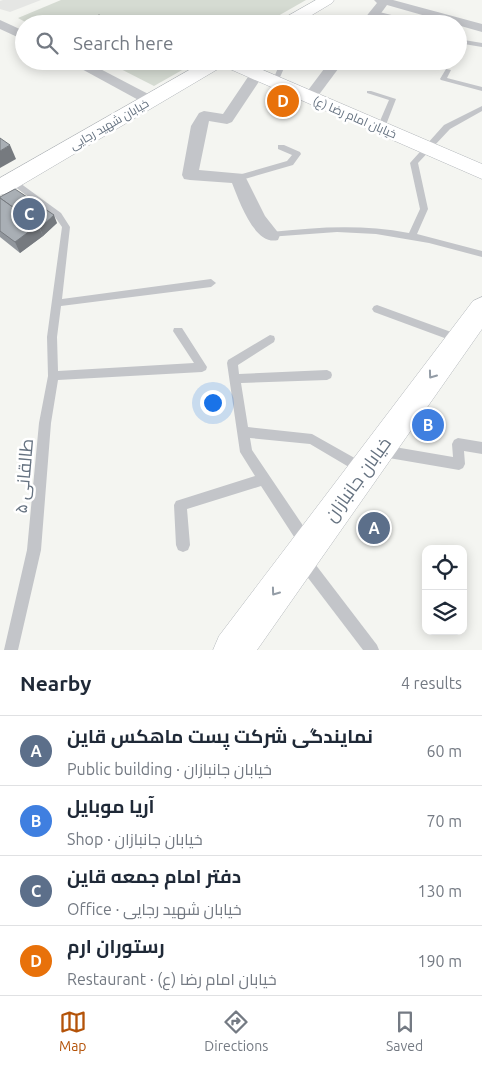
<!DOCTYPE html>
<meta charset="utf-8">
<style>
:root{--surface:#fff;--page:#f2f2f3;--text:#1f2937;--muted:#747a83;--line:#e0e1e3;--accent:#b45309}
body{margin:0;font-family:Ubuntu,Cairo,sans-serif;background:var(--page);color:var(--text)}
.controls{position:absolute;right:15px;bottom:15px;display:grid;overflow:hidden;border-radius:10px;box-shadow:0 2px 12px #0003}
.controls button{width:45px;height:45px;display:grid;place-items:center;padding:0;border:0;border-bottom:1px solid var(--line);background:var(--surface);color:var(--text);font:25px sans-serif}
.you{position:absolute;left:212px;top:402px;width:18px;height:18px;margin:-12px;border:4px solid #fff;border-radius:50%;background:#1a73e8;box-shadow:0 0 0 8px #1a73e833}
.badge{display:grid;place-items:center;width:32px;height:32px;border-radius:50%;background:var(--accent);color:#fff;font-size:16px;font-weight:700}
.pin{position:absolute;translate:-50% -50%;border:2px solid #fff;box-shadow:0 1px 5px #0006}
.list{margin:0;padding:0;list-style:none}
h2{display:flex;justify-content:space-between;align-items:center;height:65px;margin:0;padding:0 20px;font-size:21px}
h2 small{font-size:16px;font-weight:400;color:var(--muted)}
.list li{display:grid;grid-template-columns:32px 1fr auto;gap:15px;align-items:center;box-sizing:border-box;height:70px;padding:0 20px;border-top:1px solid var(--line)}
.list b{display:block;font-size:19px;white-space:nowrap}
.list p{margin:0;font-size:16px;white-space:nowrap;color:var(--muted)}
.list em{font-size:16px;font-style:normal;color:var(--muted)}
.icon{flex:none;width:28px;height:28px;fill:none;stroke:currentColor;stroke-width:2;stroke-linecap:round;stroke-linejoin:round}
.map{position:relative;flex:none;width:482px;height:650px;overflow:hidden}
.search{position:absolute;background:var(--surface);box-shadow:0 2px 12px #0003;left:15px;right:15px;top:15px;height:55px;display:flex;align-items:center;gap:12px;box-sizing:border-box;padding:0 18px;border-radius:28px;color:var(--muted);font-size:19px}
.sheet{height:345px;background:var(--surface)}
nav{display:flex;justify-content:space-around;align-items:center;box-sizing:border-box;height:70px;border-top:1px solid var(--line);background:var(--surface);font-size:14px;color:var(--muted)}
nav a{display:grid;justify-items:center;gap:2px}
nav .on{color:var(--accent)}
.map>svg:first-child{display:block}
</style>
<div class="map">
<svg width="482" height="650" viewBox="0 0 482 650">
<rect width="100%" height="100%" fill="#f4f5f1"/>
<!-- built -->
<polygon fill="#e5e6e4" points="3,0 41,0 10,12 0,9 0,1"/>
<!-- green -->
<g fill="#d5dbd2">
<polygon points="61,0 306,0 264,24 29,24 18,18"/>
<polygon points="105,61 198,61 154,86"/>
</g>
<g fill="none" stroke-linecap="round" stroke-linejoin="round">
<defs>
<g id="secondary">
<polygon points="316,0 334,0 332,3 297,24 277,24 279,21"/>
<polygon points="205,61 242,61 482,164 482,179 223,66 8,193 0,195 0,178"/>
<polygon points="482,297 482,329 257,650 213,650 219,636 473,301"/>
</g>
</defs>
<!-- secondary casing -->
<use href="#secondary" stroke="#b3b7bb" stroke-width="1"/>
<!-- lane -->
<g fill="#c3c5c9" fill-rule="evenodd">
<polygon points="375,11 404,18 405,19 402,21 373,14 372,13"/>
<polygon points="458,39 482,43 482,47 458,43"/>
<polygon points="281,61 287,61 278,82 273,83 272,82"/>
<polygon points="446,69 451,70 447,78 482,87 482,91 441,80 440,79"/>
<polygon points="367,91 371,91 396,99 384,130 377,128 389,100 367,93"/>
<path d="M482 106V111L450 129 418 163 428 209 417 234 482 251V257L429 243 376 234 337 232 268 237 267 235 271 232C318 227 362 224 409 233L420 209 410 163 444 125Z"/>
<polygon points="278,145 284,145 300,152 301,154 293,165 238,181 235,180 235,176 287,161 292,155 278,149"/>
<polygon points="13,178 61,213 70,227 62,299 211,279 216,283 211,287 61,306 57,337 58,371 194,363 173,331 174,328 182,328 207,367 206,370 202,372 58,380 51,423 41,550 18,650 4,650 27,550 39,423 48,376 47,337 62,227 55,217 10,183 10,179"/>
<polygon points="377,305 462,336 463,339 462,342 458,343 374,312 372,309 374,306"/>
<polygon points="270,335 274,336 275,339 274,342 238,365 239,374 327,370 331,372 332,375 331,378 327,380 241,383 248,427 312,434 367,465 369,469 367,473 363,475 359,473 310,444 250,438 252,450 310,536 312,541 310,546 305,548 300,546 261,486 187,509 190,545 188,550 183,552 178,550 176,545 174,505 176,501 255,476 240,452 227,363 228,360"/>
<polygon points="458,438 482,442 482,454 464,451 465,464 463,468 459,470 383,457 379,455 377,451 379,447 383,445 453,457 452,444 454,440"/>
<polygon points="304,554 309,556 377,645 379,650 363,650 299,566 297,561 299,556"/>
</g>
<!-- street -->
<g fill="#c3c5c9" fill-rule="evenodd">
<polygon points="374,0 393,0 482,24 482,32 387,5 373,24 360,24 377,3"/>
<polygon points="0,20 24,31 24,40 0,29"/>
<polygon points="67,61 85,61 154,97 156,100 154,103 144,103"/>
<polygon points="330,61 344,61 315,100 305,100 303,97"/>
<path d="M257 70 264 74 232 122 227 124 209 121 199 170 244 174 265 216 280 235 278 240C254 246 239 200 232 183L190 180 184 179 182 175 191 126 199 113 204 111 223 114 252 71Z"/>
</g>
<!-- secondary -->
<use href="#secondary" fill="#fff" fill-rule="evenodd"/>
</g>
<!-- wall -->
<polygon fill="#91969c" points="0,197 57,223 43,236 20,253 0,237"/>
<!-- shaded-wall -->
<g fill="#767a7f">
<polygon points="10,145 16,159 0,168 0,151"/>
<polygon points="54,215 57,223 43,236 40,228"/>
<polygon points="38,225 43,236 20,253 15,242"/>
</g>
<!-- building -->
<g fill="#a9afb5" stroke="#767a7f">
<polygon points="99,15 119,24 80,24"/>
<polygon points="0,138 10,145 0,151"/>
<polygon points="15,189 54,215 40,228 38,225 0,198 0,197"/>
<polygon points="0,198 38,225 15,242 0,231"/>
</g>
<!-- one-way arrows -->
<defs><path id="oneway-chevron" d="M-2-3.5L2.5 0L-2 3.5" fill="none" stroke-width="1.6" stroke-linecap="round" stroke-linejoin="round" transform="scale(1.25)"/></defs>
<g stroke="#939ca6">
<use href="#oneway-chevron" transform="translate(432 375) rotate(126)"/>
<use href="#oneway-chevron" transform="translate(275 592) rotate(126)"/>
</g>
<g text-anchor="middle" dominant-baseline="central" stroke-width="5" stroke-linejoin="round" paint-order="stroke">
<!-- far-street labels -->
<g font-size="12" fill="#657280" stroke="#fff">
<text transform="translate(355 117) rotate(23)">خیابان امام رضا (ع)</text>
<text transform="translate(109 124) rotate(-30)">خیابان شهید رجایی</text>
</g>
<!-- near-street labels -->
<g font-size="18" fill="#657280" stroke="#fff">
<text transform="translate(23 476) rotate(-85)">طالقانی ۵</text>
<text transform="translate(357 479) rotate(-54)">خیابان جانبازان</text>
</g>
</g>
</svg>
<div class="controls">
<button><svg class="icon" aria-label="locate" viewBox="0 0 24 24"><circle cx="12" cy="12" r="6"/><path d="M12 2v4M12 18v4M2 12h4M18 12h4"/></svg></button>
<button><svg class="icon" aria-label="layers" viewBox="0 0 24 24"><path d="M12 4l9 5-9 5-9-5zM3 14l9 5 9-5"/></svg></button>
</div>
<div class="you"></div>
<div class="pin badge" style="left:374px;top:528px;background:#5c6f8a">A</div>
<div class="pin badge" style="left:428px;top:425px;background:#3f7fe0">B</div>
<div class="pin badge" style="left:29px;top:214px;background:#5c6f8a">C</div>
<div class="pin badge" style="left:283px;top:101px;background:#e8710a">D</div>
<div class="search"><svg class="icon" aria-label="search" viewBox="0 0 24 24"><circle cx="10" cy="10" r="6"/><path d="M15 15l6 6"/></svg>Search here</div>
</div>
<section class="sheet">
<h2>Nearby<small>4 results</small></h2>
<ul class="list">
<li><span class="badge" style="background:#5c6f8a">A</span><div><b>نمایندگی شرکت پست ماهکس قاین</b><p>Public building · خیابان جانبازان</p></div><em>60 m</em></li>
<li><span class="badge" style="background:#3f7fe0">B</span><div><b>آریا موبایل</b><p>Shop · خیابان جانبازان</p></div><em>70 m</em></li>
<li><span class="badge" style="background:#5c6f8a">C</span><div><b>دفتر امام جمعه قاین</b><p>Office · خیابان شهید رجایی</p></div><em>130 m</em></li>
<li><span class="badge" style="background:#e8710a">D</span><div><b>رستوران ارم</b><p>Restaurant · خیابان امام رضا (ع)</p></div><em>190 m</em></li>
</ul>
</section>
<nav>
<a class="on"><svg class="icon" aria-label="map" viewBox="0 0 24 24"><path d="M3 6l6-2 6 2 6-2v14l-6 2-6-2-6 2zM9 4v14M15 6v14"/></svg>Map</a>
<a><svg class="icon" aria-label="directions" viewBox="0 0 24 24"><path d="M12 3l9 9-9 9-9-9zM9 14v-3h6M13 9l2 2-2 2"/></svg>Directions</a>
<a><svg class="icon" aria-label="saved" viewBox="0 0 24 24"><path d="M7 4h10v16l-5-4-5 4z"/></svg>Saved</a>
</nav>
